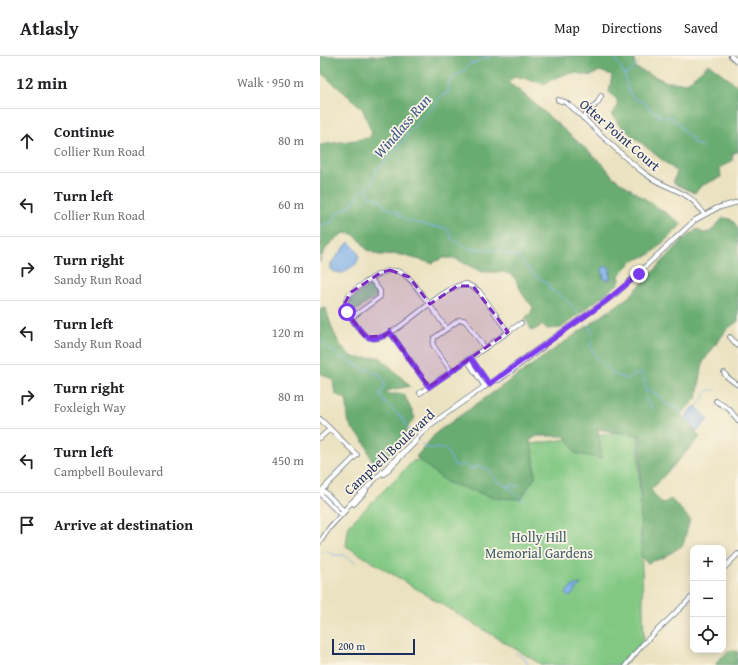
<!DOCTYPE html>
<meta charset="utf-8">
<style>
:root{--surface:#fff;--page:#f6f6f6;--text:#202124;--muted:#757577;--line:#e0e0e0}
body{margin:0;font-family:"Gentium Book Plus",serif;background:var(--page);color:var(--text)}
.controls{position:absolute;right:12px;bottom:12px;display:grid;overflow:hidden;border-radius:8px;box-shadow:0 2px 10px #0003}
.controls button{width:36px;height:36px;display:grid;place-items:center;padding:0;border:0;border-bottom:1px solid var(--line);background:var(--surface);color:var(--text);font:20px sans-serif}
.scale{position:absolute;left:12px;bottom:10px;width:83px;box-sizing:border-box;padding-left:4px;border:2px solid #1b2f5e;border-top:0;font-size:11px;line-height:14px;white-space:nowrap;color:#1b2f5e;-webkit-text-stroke:3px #fcf5e5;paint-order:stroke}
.stop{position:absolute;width:12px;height:12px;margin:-9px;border:3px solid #7c3aed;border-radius:50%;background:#fff}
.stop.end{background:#7c3aed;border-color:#fff;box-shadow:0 1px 4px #0008}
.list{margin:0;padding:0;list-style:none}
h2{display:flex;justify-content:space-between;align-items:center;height:52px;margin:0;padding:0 16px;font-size:17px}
h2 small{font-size:13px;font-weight:400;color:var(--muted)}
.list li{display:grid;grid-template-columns:26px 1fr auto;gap:12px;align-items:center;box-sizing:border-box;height:64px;padding:0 16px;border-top:1px solid var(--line)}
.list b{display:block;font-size:15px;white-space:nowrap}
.list p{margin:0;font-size:13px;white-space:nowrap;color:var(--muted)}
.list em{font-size:13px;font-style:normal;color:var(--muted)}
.icon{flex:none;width:22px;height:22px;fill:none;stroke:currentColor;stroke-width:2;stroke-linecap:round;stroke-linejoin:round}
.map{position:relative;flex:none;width:418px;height:609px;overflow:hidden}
header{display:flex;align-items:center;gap:24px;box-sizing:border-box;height:56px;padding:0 20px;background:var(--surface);border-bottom:1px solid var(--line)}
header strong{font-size:19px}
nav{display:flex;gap:22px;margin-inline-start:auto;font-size:14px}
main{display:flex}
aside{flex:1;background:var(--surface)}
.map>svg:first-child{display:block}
</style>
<header>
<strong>Atlasly</strong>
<nav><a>Map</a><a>Directions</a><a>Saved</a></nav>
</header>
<main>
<aside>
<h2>12 min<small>Walk · 950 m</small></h2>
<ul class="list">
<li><svg class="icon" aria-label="ahead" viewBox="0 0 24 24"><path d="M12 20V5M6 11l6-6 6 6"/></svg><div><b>Continue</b><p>Collier Run Road</p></div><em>80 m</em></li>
<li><svg class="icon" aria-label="left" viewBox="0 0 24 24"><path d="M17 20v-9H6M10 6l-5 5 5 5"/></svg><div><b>Turn left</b><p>Collier Run Road</p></div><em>60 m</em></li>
<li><svg class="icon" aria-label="right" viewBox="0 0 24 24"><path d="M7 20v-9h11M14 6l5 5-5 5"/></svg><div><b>Turn right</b><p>Sandy Run Road</p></div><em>160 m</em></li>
<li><svg class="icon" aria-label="left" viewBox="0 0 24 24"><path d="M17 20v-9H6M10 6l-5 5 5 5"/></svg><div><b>Turn left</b><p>Sandy Run Road</p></div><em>120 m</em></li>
<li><svg class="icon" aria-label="right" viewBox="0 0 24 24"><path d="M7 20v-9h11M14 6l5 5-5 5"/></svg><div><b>Turn right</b><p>Foxleigh Way</p></div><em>80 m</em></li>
<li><svg class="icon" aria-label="left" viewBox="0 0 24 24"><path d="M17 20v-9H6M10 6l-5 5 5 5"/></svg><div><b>Turn left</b><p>Campbell Boulevard</p></div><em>450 m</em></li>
<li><svg class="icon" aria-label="arrive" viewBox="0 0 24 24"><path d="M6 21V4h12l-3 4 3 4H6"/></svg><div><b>Arrive at destination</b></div></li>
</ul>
</aside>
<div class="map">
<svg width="418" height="609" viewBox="0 0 418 609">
<rect width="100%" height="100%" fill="#fcf5e5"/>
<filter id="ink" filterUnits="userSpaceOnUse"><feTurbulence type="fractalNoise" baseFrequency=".025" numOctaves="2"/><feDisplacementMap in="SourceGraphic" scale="8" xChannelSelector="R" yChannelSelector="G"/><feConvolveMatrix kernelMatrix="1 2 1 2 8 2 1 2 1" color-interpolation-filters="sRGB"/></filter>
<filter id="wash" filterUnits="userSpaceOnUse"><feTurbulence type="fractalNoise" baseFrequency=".012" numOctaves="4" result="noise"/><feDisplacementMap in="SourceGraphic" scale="16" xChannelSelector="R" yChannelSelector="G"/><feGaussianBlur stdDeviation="0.9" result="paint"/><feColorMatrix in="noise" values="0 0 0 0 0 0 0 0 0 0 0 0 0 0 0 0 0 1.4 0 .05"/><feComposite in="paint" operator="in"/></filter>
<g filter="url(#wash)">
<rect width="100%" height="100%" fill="#eae2c0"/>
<!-- green -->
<g fill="#82c883" stroke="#4e7c70">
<polygon points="51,228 57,237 56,241 34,256 31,255 29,251 30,243"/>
<polygon points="318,373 324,585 304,609 222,609 26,490 29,469 93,405"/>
</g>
<!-- forest -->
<g fill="#69ac71" stroke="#426e68" fill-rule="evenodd">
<path d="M0 0H313L316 12 347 26 367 27 389 8 418 30V96L413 97 412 105 400 112 401 121 381 130 375 137 353 127 357 116 298 68 294 60 291 59 297 51V44L289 36 292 19 279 15C270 23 265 18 255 17 245 17 232 23 225 28L195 20 188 27 199 34 283 108 293 121 362 168 331 198 313 205 299 219 300 224 298 228 241 272 227 273 223 269 212 275 205 262 211 257 213 251 205 242 193 219 183 216H162L134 202H123L112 207 77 198 59 199 47 194 40 184 33 178 24 177C13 184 2 193 0 207V89L49 82 52 77 42 52 0 16ZM284 211 291 216 290 224 283 222 282 217Z"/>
<path d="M403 162C412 162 414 165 418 173V265L407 273 383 306 377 342 361 358 380 381 331 434 342 448 351 443 370 463 363 489 343 502 327 507 321 499 320 380 278 373 282 403 255 397 250 386 244 380H217L210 384 214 404 215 421 201 443 175 442 126 426 96 401 117 376 310 240 363 184 377 173 383 177 390 176Z"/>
<path d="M6 252C10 268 19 298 37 302 44 303 53 301 60 301L90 330 66 335 68 338H84L95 362 87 372 86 380 81 388 71 398 59 401 54 407C48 400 49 394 45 387 40 379 31 374 28 364 27 358 28 351 26 343L15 338 13 324 0 317V253Z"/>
<polygon points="411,594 418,596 417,609 396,609 397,605"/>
</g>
<!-- water -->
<g fill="#7bafe9" stroke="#4b6fa4">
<polygon points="29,186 37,194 39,201 36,208 23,217 15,216 11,213 11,207"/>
<polygon points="286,210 290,212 290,224 284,223 282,212"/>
<polygon points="376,350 388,363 380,373 376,375 366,361 369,355"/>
<path d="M261 528 250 541 246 539C246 533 256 528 261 528Z"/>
</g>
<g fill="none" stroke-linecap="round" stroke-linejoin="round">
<!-- stream -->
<g stroke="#7bafe9" stroke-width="1">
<polyline points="178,0 180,0"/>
<polyline points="294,0 305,20 307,32 313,42 324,46 332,56 338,57 339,61 351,61 359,68 367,79 373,82 372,87 383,91"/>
<polyline points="304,19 310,16 319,6"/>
<path d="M47 131 49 140 59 143 66 152 76 156 86 164 108 170 127 172 132 183 147 192 182 195 188 199 198 201 214 219 228 228 229 233C240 238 252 248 258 258"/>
<path d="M0 173 4 168 11 167 15 159 30 150 43 134 52 128 57 113C75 100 84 81 98 65 107 56 115 52 121 39L128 38C129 15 140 23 149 8L156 7 162 2H168L172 0"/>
<path d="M266 268C273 274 274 282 270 290 272 294 277 302 279 304 285 310 290 311 293 318L307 323 321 316 325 327 326 343 333 353"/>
<path d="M0 282C13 303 41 309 61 320L65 330 60 338 64 346 84 364 85 368 92 378"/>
<polyline points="325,333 331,334 346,347 362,356"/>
<polyline points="377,350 388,334 396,334"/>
<polyline points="101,387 106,392 126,393 135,410 141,410 145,408 149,413 159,410 169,413 177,425 192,434 204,445"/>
<polyline points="186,430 195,429 201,431"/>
<polyline points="2,496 10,496 12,499 23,499 35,506"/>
<polyline points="196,597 206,604 208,609"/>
</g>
</g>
</g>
<g filter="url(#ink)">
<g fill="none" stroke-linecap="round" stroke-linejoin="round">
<defs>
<g id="minor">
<polyline points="411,0 418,6"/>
<path d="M238 44 245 46 254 53C277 74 299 98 324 117 347 135 368 132 384 158"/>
<polyline points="263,62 278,46 281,40"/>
<polyline points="31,262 60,241 60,235 51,223"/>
<path d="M127 273C119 262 111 251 103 240 86 216 76 205 49 224 41 230 30 235 26 244 24 254 31 261 36 269 40 274 43 280 49 282 72 290 121 227 147 228L159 235 188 276"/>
<polyline points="70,276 109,331"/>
<polyline points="410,281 418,290"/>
<polyline points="151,302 169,328"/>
<polyline points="147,304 165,331"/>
<polyline points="131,315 113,289 114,282 139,264 144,264 147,267 165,292"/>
<polyline points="404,317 407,321 418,329"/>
<polyline points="173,325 179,324 223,291"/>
<polyline points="100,337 201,267"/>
<polyline points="396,345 409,353 418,364"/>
<polyline points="0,363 37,399 0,436"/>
<polyline points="0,382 10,373"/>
<polyline points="64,418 97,384"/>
<polyline points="0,435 2,440 21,459"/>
<polyline points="1,435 5,436 24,455"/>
<polyline points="34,448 46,435"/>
<polyline points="24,455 28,450 110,369 297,237 375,164 397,152 418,146"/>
<polyline points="0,486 10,471 26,454"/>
<polyline points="403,513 418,498"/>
<polyline points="306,609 323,588 373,540"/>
</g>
</defs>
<!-- minor casing -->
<use href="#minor" stroke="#636e80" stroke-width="5.5"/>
<!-- minor -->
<use href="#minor" stroke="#fff" stroke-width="4"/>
</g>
</g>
<g fill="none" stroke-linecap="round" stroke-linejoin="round" filter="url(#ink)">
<!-- route -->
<path stroke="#7c3aed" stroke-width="5" d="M27 256C40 273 46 293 70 276L109 331 151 302 169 328 285 246 319 218"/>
</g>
<!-- marked area -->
<path fill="#7b2cbf" fill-opacity="0.2" stroke="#7b2cbf" stroke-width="3" stroke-dasharray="8 5" stroke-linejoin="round" d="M70 214 89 221 110 248 137 230H153L188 276 109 331 70 276 64 280 45 281 27 256 25 247 30 237 60 217Z"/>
<g text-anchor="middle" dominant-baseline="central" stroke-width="3.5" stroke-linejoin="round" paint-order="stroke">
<!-- street labels -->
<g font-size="14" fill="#1b2f5e" stroke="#fcf5e5">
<text transform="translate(300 79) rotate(41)">Otter Point Court</text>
<text transform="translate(69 396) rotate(-43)">Campbell Boulevard</text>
</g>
<!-- park labels -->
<g font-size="14" fill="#3a5d69" stroke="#fcf5e5">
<text x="219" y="481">Holly Hill<tspan x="219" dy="16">Memorial Gardens</tspan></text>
</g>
<!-- water labels -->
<g font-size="15" font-style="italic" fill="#385588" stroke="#fcf5e5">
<text transform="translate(82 70) rotate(-49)">Windlass Run</text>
</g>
</g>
</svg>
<div class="controls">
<button>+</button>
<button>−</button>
<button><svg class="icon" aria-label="locate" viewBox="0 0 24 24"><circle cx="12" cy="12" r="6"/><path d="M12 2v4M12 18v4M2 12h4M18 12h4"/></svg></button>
</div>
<div class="scale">200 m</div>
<div class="stop" style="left:27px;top:256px"></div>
<div class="stop end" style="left:319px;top:218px"></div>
</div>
</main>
